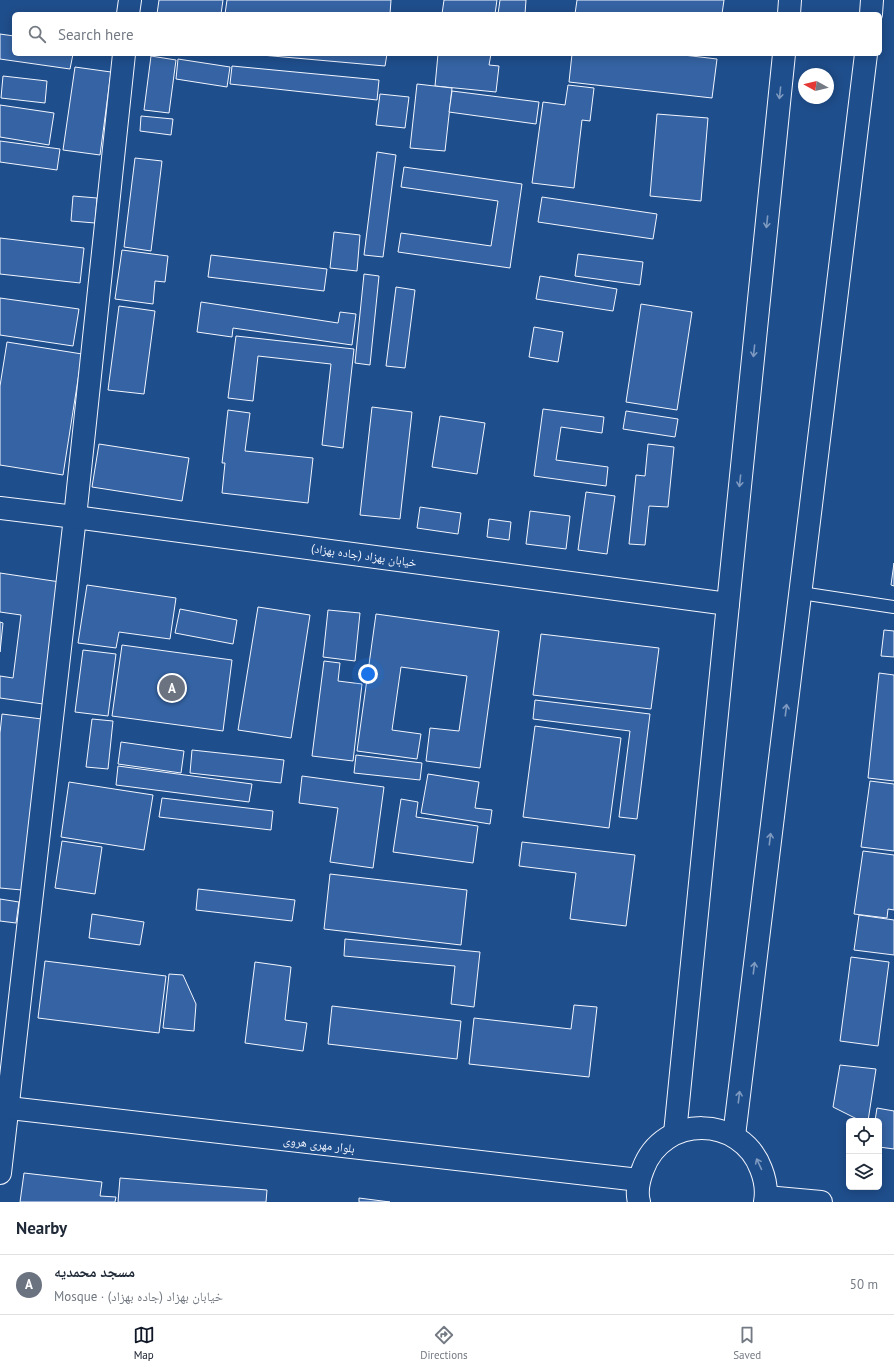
<!DOCTYPE html>
<meta charset="utf-8">
<style>
:root{--surface:#fff;--page:#f6f6f7;--text:#1f2937;--muted:#747a83;--line:#e0e1e3;--accent:#111827}
body{margin:0;font-family:"PT Sans","Noto Naskh Arabic",sans-serif;background:var(--page);color:var(--text)}
.controls{position:absolute;right:12px;bottom:12px;display:grid;overflow:hidden;border-radius:6px;box-shadow:0 2px 10px #0003}
.controls button{width:36px;height:36px;display:grid;place-items:center;padding:0;border:0;border-bottom:1px solid var(--line);background:var(--surface);color:var(--text);font:20px sans-serif}
.compass{position:absolute;left:798px;top:68px;width:36px;height:36px;border-radius:50%;background:var(--surface);box-shadow:0 2px 10px #0003;rotate:278deg}
.you{position:absolute;left:368px;top:674px;width:14px;height:14px;margin:-10px;border:3px solid #fff;border-radius:50%;background:#1a73e8;box-shadow:0 0 0 6px #1a73e833}
.badge{display:grid;place-items:center;width:26px;height:26px;border-radius:50%;background:var(--accent);color:#fff;font-size:13px;font-weight:700}
.pin{position:absolute;translate:-50% -50%;border:2px solid #fff;box-shadow:0 1px 4px #0006}
.list{margin:0;padding:0;list-style:none}
h2{display:flex;justify-content:space-between;align-items:center;height:52px;margin:0;padding:0 16px;font-size:17px}
h2 small{font-size:13px;font-weight:400;color:var(--muted)}
.list li{display:grid;grid-template-columns:26px 1fr auto;gap:12px;align-items:center;box-sizing:border-box;height:60px;padding:0 16px;border-top:1px solid var(--line)}
.list b{display:block;font-size:15px;white-space:nowrap}
.list p{margin:0;font-size:13px;white-space:nowrap;color:var(--muted)}
.list em{font-size:13px;font-style:normal;color:var(--muted)}
.icon{flex:none;width:22px;height:22px;fill:none;stroke:currentColor;stroke-width:2;stroke-linecap:round;stroke-linejoin:round}
.map{position:relative;flex:none;width:894px;height:1202px;overflow:hidden}
.search{position:absolute;background:var(--surface);box-shadow:0 2px 10px #0003;left:12px;right:12px;top:12px;height:44px;display:flex;align-items:center;gap:10px;box-sizing:border-box;padding:0 14px;border-radius:6px;color:var(--muted);font-size:15px}
.sheet{height:112px;background:var(--surface)}
nav{display:flex;justify-content:space-around;align-items:center;box-sizing:border-box;height:56px;border-top:1px solid var(--line);background:var(--surface);font-size:11px;color:var(--muted)}
nav a{display:grid;justify-items:center;gap:2px}
nav .on{color:var(--accent)}
.map>svg:first-child{display:block}
</style>
<div class="map">
<svg width="894" height="1202" viewBox="0 0 894 1202">
<rect width="100%" height="100%" fill="#1f4e8c"/>
<!-- building -->
<g fill="#3563a3" stroke="#f2f6ff">
<polygon points="159,0 223,0 221,14 157,14"/>
<polygon points="227,0 391,0 390,14 225,14"/>
<polygon points="444,0 497,0 495,14 442,14"/>
<polygon points="500,0 526,0 525,14 498,14"/>
<polygon points="577,0 724,0 722,14 575,14"/>
<polygon points="0,34 14,36 14,54 73,54 70,69 0,59"/>
<polygon points="250,54 387,54 385,66"/>
<polygon points="438,54 491,54 489,65 499,66 496,92 435,86"/>
<polygon points="572,54 675,54 717,59 712,98 569,82"/>
<polygon points="151,56 176,60 169,113 144,110"/>
<polygon points="178,59 230,67 227,87 176,79"/>
<polygon points="232,66 379,80 377,100 230,84"/>
<polygon points="75,67 111,72 100,155 63,150"/>
<polygon points="3,76 47,81 45,103 1,98"/>
<polygon points="417,84 452,88 445,151 410,148"/>
<polygon points="568,85 594,88 590,121 582,120 574,188 532,183 543,102 565,105"/>
<polygon points="452,91 539,102 536,124 449,112"/>
<polygon points="380,94 409,97 405,128 376,125"/>
<polygon points="0,105 54,113 49,145 0,137"/>
<polygon points="657,114 708,118 701,201 650,196"/>
<polygon points="141,116 173,119 171,135 140,131"/>
<polygon points="0,141 60,149 57,170 0,162"/>
<polygon points="377,152 396,155 383,257 364,255"/>
<polygon points="135,158 162,161 151,251 124,247"/>
<polygon points="404,167 522,184 510,268 398,252 401,233 491,246 498,201 401,187"/>
<polygon points="73,196 97,198 95,223 71,221"/>
<polygon points="542,197 657,214 653,239 538,222"/>
<polygon points="334,232 360,235 357,271 330,268"/>
<polygon points="0,238 84,248 80,283 0,274"/>
<polygon points="122,250 168,256 165,282 155,281 153,304 115,299"/>
<polygon points="578,254 643,262 640,285 575,276"/>
<polygon points="211,255 327,269 324,291 208,277"/>
<polygon points="364,274 379,276 370,365 355,363"/>
<polygon points="540,276 617,289 613,311 536,299"/>
<polygon points="396,287 415,290 405,368 386,366"/>
<polygon points="0,298 79,309 73,346 0,335"/>
<polygon points="201,302 338,323 340,312 356,314 352,345 233,328 232,337 197,332"/>
<polygon points="641,304 692,312 677,410 626,402"/>
<polygon points="119,306 155,311 144,394 108,390"/>
<polygon points="534,327 563,332 558,362 529,357"/>
<polygon points="236,336 354,349 343,448 322,445 331,364 258,356 253,401 228,398"/>
<polygon points="7,342 82,354 63,475 0,465 0,386"/>
<polygon points="372,407 412,412 400,519 360,515"/>
<polygon points="543,409 604,417 602,433 561,427 556,460 608,467 606,486 534,476"/>
<polygon points="228,410 250,413 245,451 313,458 308,503 222,493 225,463 222,463"/>
<polygon points="626,411 678,419 675,437 623,429"/>
<polygon points="440,416 485,423 477,474 432,467"/>
<polygon points="99,444 189,458 182,501 92,487"/>
<polygon points="648,444 674,447 668,507 649,506 645,545 629,544 636,475 645,476"/>
<polygon points="586,492 615,496 607,554 578,550"/>
<polygon points="420,507 461,513 458,534 417,528"/>
<polygon points="530,511 570,516 566,549 526,544"/>
<polygon points="489,519 511,522 509,540 487,537"/>
<polygon points="894,563 894,586 891,585"/>
<polygon points="0,573 60,582 43,704 0,698 0,676 13,678 21,615 0,612"/>
<polygon points="87,585 176,598 170,639 119,632 116,648 78,643"/>
<polygon points="258,607 310,615 291,738 238,730"/>
<polygon points="180,609 237,620 233,644 175,633"/>
<polygon points="328,610 360,613 355,661 323,657"/>
<polygon points="376,614 499,631 480,768 426,761 430,728 459,731 467,676 401,667 392,730 421,734 417,759 357,751"/>
<polygon points="0,622 3,623 0,652"/>
<polygon points="884,630 894,631 894,657 881,656"/>
<polygon points="541,634 659,648 651,709 533,695"/>
<polygon points="122,645 232,660 223,731 112,716"/>
<polygon points="83,650 116,654 108,716 75,712"/>
<polygon points="324,661 340,663 338,681 362,684 353,761 312,756"/>
<polygon points="879,673 894,675 894,781 868,778"/>
<polygon points="535,700 650,714 637,819 619,817 630,731 533,719"/>
<polygon points="2,714 42,719 22,890 0,888 0,733"/>
<polygon points="92,719 113,721 108,769 86,767"/>
<polygon points="535,726 621,738 609,828 523,817"/>
<polygon points="121,742 184,751 181,773 118,764"/>
<polygon points="192,750 284,760 281,783 190,773"/>
<polygon points="356,755 422,763 420,780 354,773"/>
<polygon points="118,766 252,784 249,802 116,785"/>
<polygon points="428,774 479,782 475,808 492,810 490,824 421,813"/>
<polygon points="302,776 384,787 373,868 330,862 338,808 299,803"/>
<polygon points="870,781 894,784 894,851 861,847"/>
<polygon points="69,782 153,795 144,850 61,837"/>
<polygon points="162,798 273,811 271,830 159,817"/>
<polygon points="401,799 418,802 416,817 478,826 473,863 393,852"/>
<polygon points="62,841 102,847 95,894 55,888"/>
<polygon points="522,842 635,855 626,926 570,919 576,873 519,866"/>
<polygon points="863,851 894,855 894,910 888,909 887,918 854,914"/>
<polygon points="330,874 467,890 461,945 324,929"/>
<polygon points="198,889 295,900 292,921 196,910"/>
<polygon points="0,899 19,902 16,923 0,921"/>
<polygon points="92,914 144,922 140,945 89,938"/>
<polygon points="859,915 894,920 894,955 854,950"/>
<polygon points="345,939 480,952 474,1007 451,1004 455,966 344,956"/>
<polygon points="851,957 889,962 878,1046 840,1041"/>
<polygon points="45,961 166,976 159,1033 38,1018"/>
<polygon points="255,962 291,967 285,1020 307,1023 303,1051 245,1043"/>
<polygon points="169,974 183,975 196,1004 194,1031 163,1028"/>
<polygon points="574,1005 597,1007 589,1077 469,1064 474,1018 571,1029"/>
<polygon points="332,1006 461,1021 457,1059 328,1044"/>
<polygon points="840,1065 876,1069 868,1121 861,1121 833,1107"/>
<polygon points="877,1108 894,1111 894,1149 879,1147 879,1121 875,1121"/>
<polygon points="24,1173 102,1182 100,1196 116,1197 115,1202 20,1202"/>
<polygon points="120,1178 267,1190 266,1202 118,1202"/>
<polygon points="359,1198 390,1202 359,1202"/>
</g>
<g fill="none" stroke-linecap="round" stroke-linejoin="round">
<defs>
<polyline id="lane" points="801,593 894,607"/>
<g id="street">
<polyline points="128,14 130,0"/>
<polyline points="0,1173 75,517 124,54"/>
</g>
<g id="secondary">
<polyline points="0,508 75,517 728,604"/>
<polyline points="766,1197 821,1202"/>
</g>
<g id="highway">
<polyline points="789,14 790,0"/>
<polyline points="871,14 872,0"/>
<polyline points="0,1107 639,1180"/>
<polyline points="675,1133 728,604 784,54"/>
<polyline points="734,1136 866,54"/>
<path d="M639 1202C636 1191 639 1179 643 1169 663 1114 741 1115 761 1169 765 1179 767 1191 765 1202"/>
</g>
</defs>
<!-- lane casing -->
<use href="#lane" stroke="#f2f6ff" stroke-width="14"/>
<!-- street casing -->
<use href="#street" stroke="#f2f6ff" stroke-width="24"/>
<!-- secondary casing -->
<use href="#secondary" stroke="#f2f6ff" stroke-width="24"/>
<!-- highway casing -->
<use href="#highway" stroke="#f2f6ff" stroke-width="24"/>
<!-- lane -->
<use href="#lane" stroke="#1f4e8c" stroke-width="12"/>
<!-- street -->
<use href="#street" stroke="#1f4e8c" stroke-width="22"/>
<!-- secondary -->
<use href="#secondary" stroke="#1f4e8c" stroke-width="22"/>
<!-- highway -->
<use href="#highway" stroke="#1f4e8c" stroke-width="22"/>
</g>
<!-- one-way arrows -->
<defs><path id="oneway-shaft" d="M-6 0H5M1.5-3L5.5 0L1.5 3" fill="none" stroke-width="1.6" stroke-linecap="round" stroke-linejoin="round"/></defs>
<g stroke="#7e9ac0">
<use href="#oneway-shaft" transform="translate(780 93) rotate(96)"/>
<use href="#oneway-shaft" transform="translate(767 222) rotate(96)"/>
<use href="#oneway-shaft" transform="translate(754 351) rotate(96)"/>
<use href="#oneway-shaft" transform="translate(740 481) rotate(96)"/>
<use href="#oneway-shaft" transform="translate(786 710) rotate(-83)"/>
<use href="#oneway-shaft" transform="translate(770 839) rotate(-83)"/>
<use href="#oneway-shaft" transform="translate(754 968) rotate(-83)"/>
<use href="#oneway-shaft" transform="translate(739 1097) rotate(-83)"/>
<use href="#oneway-shaft" transform="translate(759 1164) rotate(-115)"/>
</g>
<g text-anchor="middle" dominant-baseline="central" stroke-width="3" stroke-linejoin="round" paint-order="stroke">
<!-- street labels -->
<g font-size="12" fill="#f2f6ff" stroke="#1f4e8c">
<text transform="translate(364 555) rotate(8)">خیابان بهزاد (جاده بهزاد)</text>
<text transform="translate(319 1144) rotate(7)">بلوار مهری هروی</text>
</g>
</g>
</svg>
<div class="controls">
<button><svg class="icon" aria-label="locate" viewBox="0 0 24 24"><circle cx="12" cy="12" r="6"/><path d="M12 2v4M12 18v4M2 12h4M18 12h4"/></svg></button>
<button><svg class="icon" aria-label="layers" viewBox="0 0 24 24"><path d="M12 4l9 5-9 5-9-5zM3 14l9 5 9-5"/></svg></button>
</div>
<svg class="compass" viewBox="-18 -18 36 36"><path d="M0-13l5 13h-10z" fill="#e53935"/><path d="M0 13l5-13h-10z" fill="#747a83"/></svg>
<div class="you"></div>
<div class="pin badge" style="left:172px;top:688px;background:#6b7280">A</div>
<div class="search"><svg class="icon" aria-label="search" viewBox="0 0 24 24"><circle cx="10" cy="10" r="6"/><path d="M15 15l6 6"/></svg>Search here</div>
</div>
<section class="sheet">
<h2>Nearby<small></small></h2>
<ul class="list">
<li><span class="badge" style="background:#6b7280">A</span><div><b>مسجد محمدیه</b><p>Mosque · خیابان بهزاد (جاده بهزاد)</p></div><em>50 m</em></li>
</ul>
</section>
<nav>
<a class="on"><svg class="icon" aria-label="map" viewBox="0 0 24 24"><path d="M3 6l6-2 6 2 6-2v14l-6 2-6-2-6 2zM9 4v14M15 6v14"/></svg>Map</a>
<a><svg class="icon" aria-label="directions" viewBox="0 0 24 24"><path d="M12 3l9 9-9 9-9-9zM9 14v-3h6M13 9l2 2-2 2"/></svg>Directions</a>
<a><svg class="icon" aria-label="saved" viewBox="0 0 24 24"><path d="M7 4h10v16l-5-4-5 4z"/></svg>Saved</a>
</nav>
